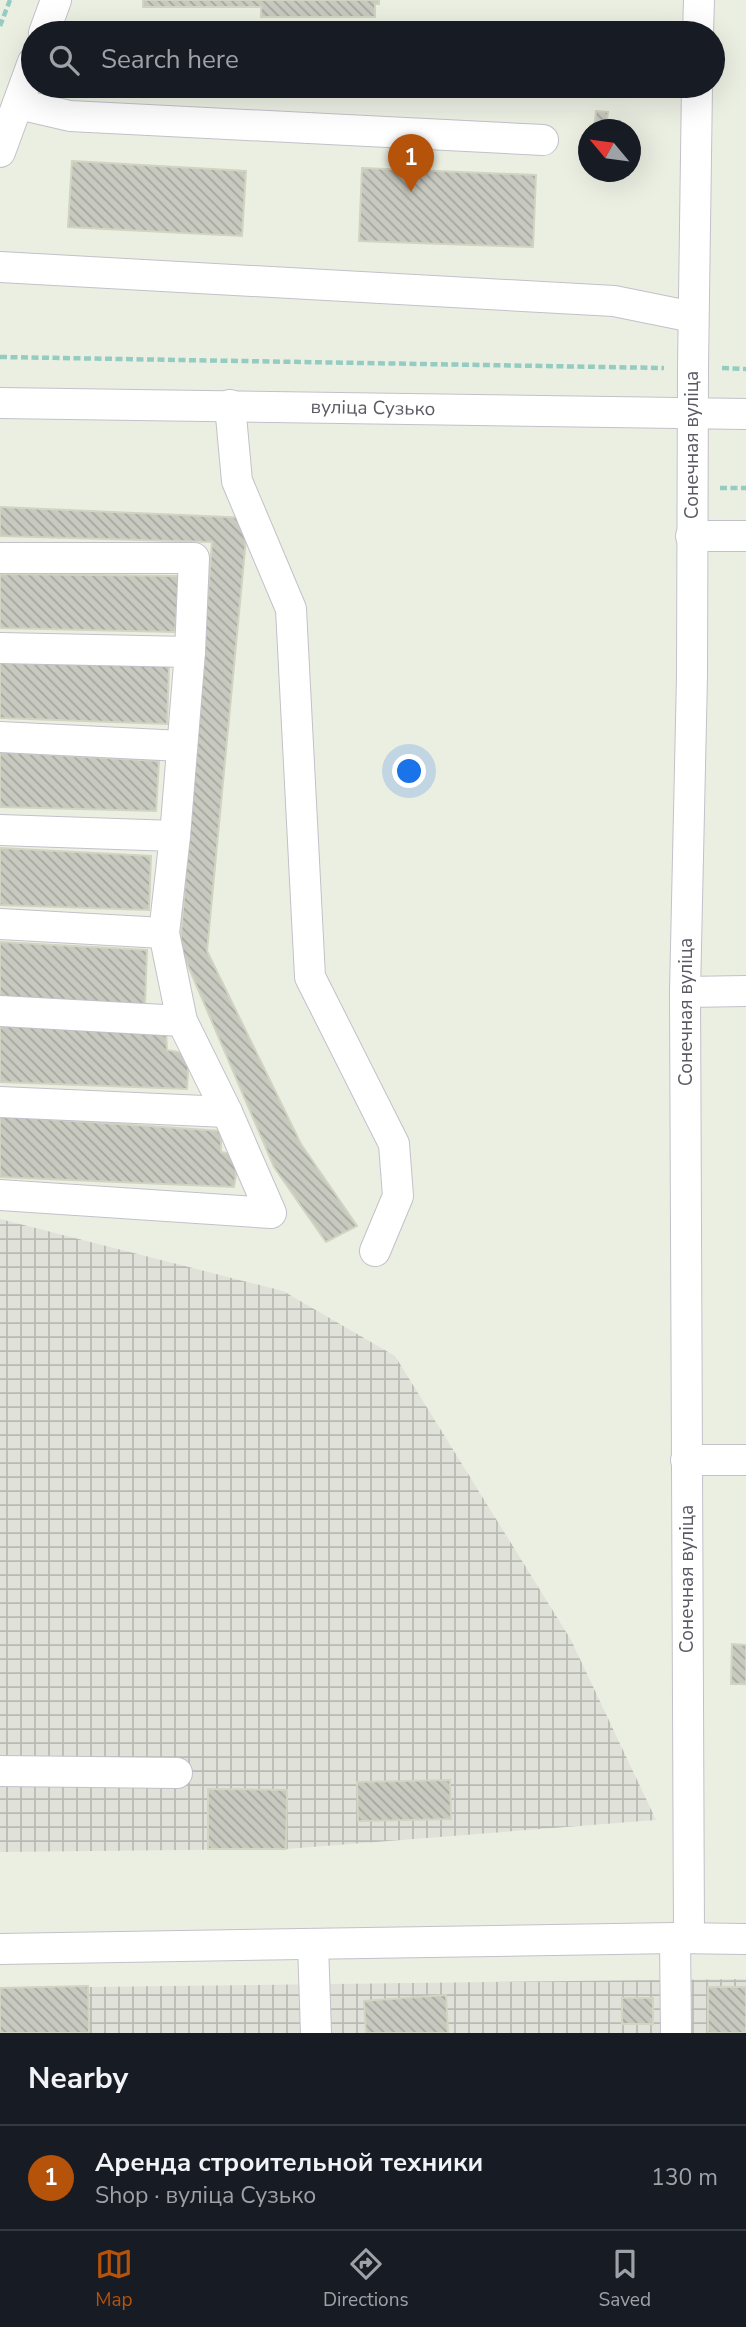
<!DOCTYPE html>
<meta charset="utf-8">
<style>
:root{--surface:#171b24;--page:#20242c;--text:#f1f3f6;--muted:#9ea1a6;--line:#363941;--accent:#b45309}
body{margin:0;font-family:"Nunito Sans",sans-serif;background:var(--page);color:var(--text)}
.compass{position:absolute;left:578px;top:119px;width:63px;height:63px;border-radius:50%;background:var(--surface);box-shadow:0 7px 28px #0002;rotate:299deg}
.you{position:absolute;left:410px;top:772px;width:24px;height:24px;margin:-18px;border:5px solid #fff;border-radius:50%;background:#1a73e8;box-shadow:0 0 0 10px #1a73e833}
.badge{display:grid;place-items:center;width:46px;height:46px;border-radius:50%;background:var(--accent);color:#fff;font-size:23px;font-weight:700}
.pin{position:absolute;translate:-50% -58px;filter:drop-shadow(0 2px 4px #0008)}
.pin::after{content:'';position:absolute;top:37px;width:24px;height:21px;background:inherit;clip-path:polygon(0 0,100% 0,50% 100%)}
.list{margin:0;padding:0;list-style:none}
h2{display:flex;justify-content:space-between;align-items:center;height:91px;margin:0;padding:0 28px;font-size:30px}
h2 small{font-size:23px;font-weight:400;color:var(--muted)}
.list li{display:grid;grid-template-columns:46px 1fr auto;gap:21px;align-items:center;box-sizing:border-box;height:105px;padding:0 28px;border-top:2px solid var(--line)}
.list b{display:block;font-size:26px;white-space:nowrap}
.list p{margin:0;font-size:23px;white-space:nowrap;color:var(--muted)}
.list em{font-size:23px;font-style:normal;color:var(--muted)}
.icon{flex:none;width:38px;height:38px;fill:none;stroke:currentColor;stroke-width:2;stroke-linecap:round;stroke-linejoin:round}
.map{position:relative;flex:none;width:746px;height:2033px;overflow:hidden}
.search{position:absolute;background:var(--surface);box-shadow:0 7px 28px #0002;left:21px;right:21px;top:21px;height:77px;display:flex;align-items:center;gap:18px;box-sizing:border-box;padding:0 24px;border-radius:38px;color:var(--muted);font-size:26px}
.sheet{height:196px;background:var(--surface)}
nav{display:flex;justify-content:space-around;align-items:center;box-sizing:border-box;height:98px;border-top:2px solid var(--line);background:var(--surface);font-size:19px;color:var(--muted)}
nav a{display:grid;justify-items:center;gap:4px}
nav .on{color:var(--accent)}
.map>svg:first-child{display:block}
</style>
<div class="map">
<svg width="746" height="2033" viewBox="0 0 746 2033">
<defs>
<pattern id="industrial-grid" width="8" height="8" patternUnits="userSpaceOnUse" patternTransform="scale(1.75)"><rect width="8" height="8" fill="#e0e2da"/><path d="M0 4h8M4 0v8" fill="none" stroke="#b9bab4"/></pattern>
<pattern id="building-back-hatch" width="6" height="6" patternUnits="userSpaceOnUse" patternTransform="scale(1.75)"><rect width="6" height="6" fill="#c8c9bf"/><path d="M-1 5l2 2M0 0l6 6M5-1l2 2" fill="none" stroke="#a5a69f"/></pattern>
</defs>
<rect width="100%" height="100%" fill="#ebefe2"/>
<!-- industrial -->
<g fill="url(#industrial-grid)">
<polygon points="0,1219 283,1291 395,1356 571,1640 656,1820 286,1849 0,1852"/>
<polygon points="746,1979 746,2033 0,2033 0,1988"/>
</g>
<!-- building -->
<g fill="url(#building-back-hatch)" stroke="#d0d4c0" stroke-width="2">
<polygon points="143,0 379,0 379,4 375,4 375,17 261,17 261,7 143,7"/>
<polygon points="596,111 608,112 606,130 594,130"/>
<polygon points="72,161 246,171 242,236 68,227"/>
<polygon points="362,168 536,175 533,247 359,241"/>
<polygon points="0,507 248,518 207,951 301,1144 357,1226 326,1242 274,1167 180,947 212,542 0,536"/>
<polygon points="0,574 179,576 175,632 0,628"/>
<polygon points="0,663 169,666 167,724 0,718"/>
<polygon points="0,752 159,761 156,811 0,807"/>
<polygon points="0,848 151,856 149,910 0,905"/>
<polygon points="0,942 147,950 145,1005 0,998"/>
<polygon points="0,1026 166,1032 167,1050 189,1054 187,1089 0,1082"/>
<polygon points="0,1116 221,1131 221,1152 239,1155 234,1187 0,1177"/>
<polygon points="732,1644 746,1645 746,1684 731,1684"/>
<polygon points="450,1780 451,1819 358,1821 357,1782"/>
<polygon points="208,1789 287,1790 286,1849 208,1849"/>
<polygon points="88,1986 89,2033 0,2033 0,1988"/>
<rect x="708" y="1987" width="38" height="46"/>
<polygon points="446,1995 448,2033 366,2033 364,2001"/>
<rect x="622" y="1998" width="31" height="26"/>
</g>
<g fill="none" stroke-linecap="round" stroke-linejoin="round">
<defs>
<g id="minor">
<polyline points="44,33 56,0"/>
<polyline points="698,33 699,0"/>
<polyline points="18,104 70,116 543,140"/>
<polyline points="0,152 33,62"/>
<polyline points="0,267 614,301 693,317"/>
<polyline points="0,403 746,414"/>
<polyline points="230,405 237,481 291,609 310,977 394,1144 398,1196 375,1251"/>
<polyline points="691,536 746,536"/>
<polyline points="0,558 194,558 190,652 175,836 164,933 182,1021 227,1112 271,1213 0,1195"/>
<polyline points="0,648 190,652"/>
<polyline points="0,737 182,746"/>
<polyline points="0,830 175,836"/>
<polyline points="0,924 164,933"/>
<polyline points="685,992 746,991"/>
<polyline points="0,1011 182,1021"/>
<polyline points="0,1102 227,1112"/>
<polyline points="686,1460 746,1460"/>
<polyline points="0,1771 177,1773"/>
<polyline points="675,1938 676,2033"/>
<polyline points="689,1938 685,992 692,676 693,368 697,86"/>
<polyline points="313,1944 316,2033"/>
<polyline points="0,1949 675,1938 746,1939"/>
</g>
</defs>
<!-- minor casing -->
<use href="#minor" stroke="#c2c1ca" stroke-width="32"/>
<!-- path -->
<g stroke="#95ccc2" stroke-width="4.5" stroke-dasharray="7 3.5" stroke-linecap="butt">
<polyline points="0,26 10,0"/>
<polyline points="0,357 664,368"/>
<polyline points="722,368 746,369"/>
<polyline points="720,488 746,488"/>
</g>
<!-- minor -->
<use href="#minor" stroke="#fff" stroke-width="30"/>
</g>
<g text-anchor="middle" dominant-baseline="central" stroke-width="7" stroke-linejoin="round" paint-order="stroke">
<!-- street labels -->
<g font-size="19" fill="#5b5a64" stroke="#fff">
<text transform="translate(373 408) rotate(1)">вуліца Сузько</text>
<text transform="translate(692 445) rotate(-90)">Сонечная вуліца</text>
<text transform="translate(686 1012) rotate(-90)">Сонечная вуліца</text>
<text transform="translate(687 1579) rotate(-90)">Сонечная вуліца</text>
</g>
</g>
</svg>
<svg class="compass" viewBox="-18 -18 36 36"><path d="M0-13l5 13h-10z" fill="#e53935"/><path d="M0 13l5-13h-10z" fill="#9ea1a6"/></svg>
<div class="you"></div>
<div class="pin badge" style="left:411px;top:192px">1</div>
<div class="search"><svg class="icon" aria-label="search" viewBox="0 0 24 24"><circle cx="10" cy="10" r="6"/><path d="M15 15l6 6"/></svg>Search here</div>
</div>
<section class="sheet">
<h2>Nearby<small></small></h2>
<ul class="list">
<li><span class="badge">1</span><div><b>Аренда строительной техники</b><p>Shop · вуліца Сузько</p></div><em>130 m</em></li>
</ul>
</section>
<nav>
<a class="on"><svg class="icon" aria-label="map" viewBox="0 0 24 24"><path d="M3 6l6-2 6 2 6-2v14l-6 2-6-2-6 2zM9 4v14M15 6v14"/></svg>Map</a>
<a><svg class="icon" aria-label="directions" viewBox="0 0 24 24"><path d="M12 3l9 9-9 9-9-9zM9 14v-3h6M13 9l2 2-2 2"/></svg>Directions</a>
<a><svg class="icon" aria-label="saved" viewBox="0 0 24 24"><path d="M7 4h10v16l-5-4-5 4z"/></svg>Saved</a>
</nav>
